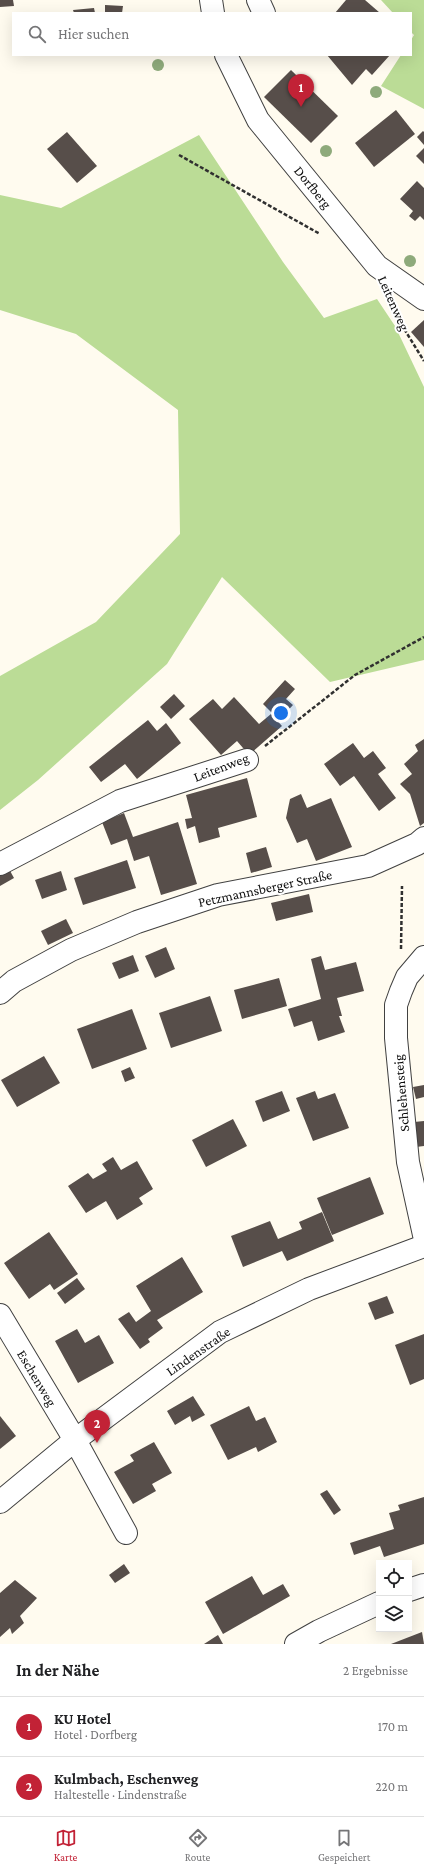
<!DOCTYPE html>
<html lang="de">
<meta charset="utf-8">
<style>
:root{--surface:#fff;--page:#f2f2f2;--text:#202124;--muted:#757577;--line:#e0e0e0;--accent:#c22236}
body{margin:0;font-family:"Crimson Pro",serif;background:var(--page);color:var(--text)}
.controls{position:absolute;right:12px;bottom:12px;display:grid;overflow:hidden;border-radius:0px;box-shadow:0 4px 16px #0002}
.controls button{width:36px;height:36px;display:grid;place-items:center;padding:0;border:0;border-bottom:1px solid var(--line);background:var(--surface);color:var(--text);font:20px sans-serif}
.you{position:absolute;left:281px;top:713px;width:14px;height:14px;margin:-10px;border:3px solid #fff;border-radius:50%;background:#1a73e8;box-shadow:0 0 0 6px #1a73e833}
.badge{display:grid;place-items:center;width:26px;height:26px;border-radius:50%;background:var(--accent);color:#fff;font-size:13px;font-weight:700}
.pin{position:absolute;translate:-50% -33px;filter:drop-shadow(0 1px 2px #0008)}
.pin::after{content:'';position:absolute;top:21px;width:14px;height:12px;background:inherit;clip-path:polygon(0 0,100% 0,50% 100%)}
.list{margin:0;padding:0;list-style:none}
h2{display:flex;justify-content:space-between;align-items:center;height:52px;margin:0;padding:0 16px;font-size:17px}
h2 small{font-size:13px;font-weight:400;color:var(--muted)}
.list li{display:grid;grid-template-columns:26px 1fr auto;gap:12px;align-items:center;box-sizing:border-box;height:60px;padding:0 16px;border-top:1px solid var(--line)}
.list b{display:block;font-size:15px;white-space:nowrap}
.list p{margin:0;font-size:13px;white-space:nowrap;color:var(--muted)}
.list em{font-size:13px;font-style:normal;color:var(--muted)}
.icon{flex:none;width:22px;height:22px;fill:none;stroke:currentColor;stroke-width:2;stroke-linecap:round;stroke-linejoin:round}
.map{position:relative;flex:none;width:424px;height:1644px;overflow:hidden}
.search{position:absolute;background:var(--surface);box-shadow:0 4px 16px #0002;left:12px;right:12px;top:12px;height:44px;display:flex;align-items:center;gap:10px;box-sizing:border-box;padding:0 14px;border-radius:0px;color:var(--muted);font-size:15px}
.sheet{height:172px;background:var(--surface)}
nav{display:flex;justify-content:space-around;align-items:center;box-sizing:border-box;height:56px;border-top:1px solid var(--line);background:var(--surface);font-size:11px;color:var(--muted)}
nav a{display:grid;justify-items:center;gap:2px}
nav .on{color:var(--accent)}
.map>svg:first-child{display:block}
</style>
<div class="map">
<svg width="424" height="1644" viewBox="0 0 424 1644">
<rect width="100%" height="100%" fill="#fffbef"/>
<!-- forest -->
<g fill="#bbdc96">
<polygon points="381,0 424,0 424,109 381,86 401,55 411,55 411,40 414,35 411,32 411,13 393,13"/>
<polygon points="199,135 283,262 324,318 377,299 395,326 424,387 424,660 330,682 222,577 167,664 38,780 0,810 0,676 96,622 180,534 178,410 76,334 0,310 0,195 61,208"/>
</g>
<!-- building -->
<g fill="#574e4a">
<polygon points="0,0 13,0 14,6 0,7"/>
<polygon points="346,0 365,0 380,13 335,13"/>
<polygon points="105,5 123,6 122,13 105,13"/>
<polygon points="94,8 95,13 74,13 73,10"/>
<polygon points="327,55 390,55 372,75 366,69 352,85"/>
<polygon points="291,70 338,116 311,143 264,97"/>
<polygon points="396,110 415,134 374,167 355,143"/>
<polygon points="423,131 424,132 424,145 417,137"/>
<polygon points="67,132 97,166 77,183 47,149"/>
<polygon points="424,148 424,164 416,156"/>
<polygon points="417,181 424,188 424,220 420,216 415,221 409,216 413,211 400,199"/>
<polygon points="424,320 424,347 411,332"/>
<polygon points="285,680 295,689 286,699 293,705 279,720 263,704"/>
<polygon points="174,694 185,706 171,719 160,707"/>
<polygon points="234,697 259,724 271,714 282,726 249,755 237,741 221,755 189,719 213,699 222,709"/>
<polygon points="148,720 157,731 166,723 181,743 137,779 125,764 101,782 89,767"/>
<polygon points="424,739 424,823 420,826 410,794 400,784 412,774 404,764 418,751 415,745"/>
<polygon points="353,743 364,758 373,751 386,768 378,774 396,798 379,811 354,776 340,786 324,764"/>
<polygon points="247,778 257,817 218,828 220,837 199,843 195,826 187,829 185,819 192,818 186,795"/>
<polygon points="301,794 307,808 331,798 352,847 316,861 307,839 297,843 286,818 290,799"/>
<polygon points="124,813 133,837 178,822 197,884 161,895 149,856 134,861 127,839 111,845 102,822"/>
<polygon points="266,847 272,867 251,873 246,853"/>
<polygon points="127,860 136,888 83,905 74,878"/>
<polygon points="9,869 14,878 0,886 0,875"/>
<polygon points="61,871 67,890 42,899 35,880"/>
<polygon points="309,894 313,912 276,921 271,903"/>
<polygon points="66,919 73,933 48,945 41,931"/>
<polygon points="166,947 175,969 155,978 145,956"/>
<polygon points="133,955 139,971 119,979 112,963"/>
<polygon points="321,956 325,970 356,962 364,991 337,998 342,1016 339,1016 345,1032 318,1041 312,1021 294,1027 288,1009 321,999 311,959"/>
<polygon points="279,978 287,1006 242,1019 234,990"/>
<polygon points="210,996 222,1031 171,1048 159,1013"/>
<polygon points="132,1009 147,1049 92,1069 77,1029"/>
<polygon points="44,1056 60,1083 17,1107 1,1080"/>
<polygon points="130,1067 135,1078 125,1082 121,1071"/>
<polygon points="424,1085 424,1097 416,1099 413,1087"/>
<polygon points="282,1091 290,1111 263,1122 255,1101"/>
<polygon points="315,1091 318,1099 335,1093 349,1128 313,1141 296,1098"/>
<polygon points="233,1119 247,1146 206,1167 192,1140"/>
<polygon points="424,1121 424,1146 416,1147 414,1122"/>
<polygon points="113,1157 121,1170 137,1161 153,1189 139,1198 143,1204 117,1220 106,1201 86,1213 68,1186 88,1173 93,1179 107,1171 102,1164"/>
<polygon points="370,1177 384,1214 332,1235 317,1198"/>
<polygon points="322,1212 334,1241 287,1261 282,1251 243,1267 231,1236 270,1221 278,1239 302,1229 299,1222"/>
<polygon points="49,1232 78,1274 54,1290 50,1284 29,1299 4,1263"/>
<polygon points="182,1257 203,1292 157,1320 163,1328 148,1339 150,1342 140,1349 118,1319 129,1312 136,1322 151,1311 136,1286"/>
<polygon points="77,1278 85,1289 65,1304 57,1293"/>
<polygon points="387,1296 394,1313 375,1320 368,1303"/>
<polygon points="77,1329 85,1343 99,1335 114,1363 78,1383 55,1341"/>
<polygon points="424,1334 424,1379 410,1385 395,1345"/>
<polygon points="193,1396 205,1415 192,1422 190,1416 175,1425 167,1411"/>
<polygon points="249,1406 256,1421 265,1417 277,1442 258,1452 256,1447 228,1460 210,1425"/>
<polygon points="0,1416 16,1436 0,1449"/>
<polygon points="154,1442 172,1473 152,1484 156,1491 133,1504 114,1472 134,1461 130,1455"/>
<polygon points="327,1490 341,1510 334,1515 320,1494"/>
<polygon points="424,1497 424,1544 384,1557 380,1546 354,1555 350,1543 394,1529 389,1513 400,1510 398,1505"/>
<polygon points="124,1564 130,1573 115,1583 109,1575"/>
<polygon points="252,1576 263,1595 283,1584 290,1596 223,1634 205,1602"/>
<polygon points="15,1580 37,1598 20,1616 24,1623 12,1634 10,1628 0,1637 0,1593"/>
<polygon points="422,1632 424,1644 391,1644"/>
<polygon points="218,1635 223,1644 204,1644"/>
</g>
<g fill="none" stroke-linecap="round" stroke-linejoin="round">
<defs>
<g id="minor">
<polyline points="211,0 213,13"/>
<polyline points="258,0 264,13"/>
<polyline points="226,55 258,120 377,266 424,299"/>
<polyline points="0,864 120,801 247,760"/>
<polyline points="424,957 407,977 401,991 396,1005 396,1038 408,1162 424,1235"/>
<polyline points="0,993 14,981 71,950 137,922 218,895 368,866 417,844 424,838"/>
<polyline points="0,1315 75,1440 126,1533"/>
<polyline points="0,1502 75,1440 220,1332 309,1289 424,1246"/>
<polyline points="409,1590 424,1585"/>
<polyline points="296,1644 319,1631 379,1603"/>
</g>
</defs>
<!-- minor casing -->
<use href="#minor" stroke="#414141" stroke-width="24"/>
<!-- path -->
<g stroke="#303030" stroke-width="2.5" stroke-dasharray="4 2" stroke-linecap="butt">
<polyline points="179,155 320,234"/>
<polyline points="395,307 406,332 424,361"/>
<polyline points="265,746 355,675 424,637"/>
<polyline points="401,949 402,886"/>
</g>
<!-- minor -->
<use href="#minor" stroke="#fff" stroke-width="22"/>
</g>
<!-- trees -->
<g fill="#8eaa7b">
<circle cx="158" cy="65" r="6"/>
<circle cx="376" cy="92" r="6"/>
<circle cx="326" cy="151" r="6"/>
<circle cx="410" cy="261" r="6"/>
</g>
<g text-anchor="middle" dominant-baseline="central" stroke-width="4" stroke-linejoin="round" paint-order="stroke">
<!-- street labels -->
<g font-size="14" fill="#0e0e0e" stroke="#fff">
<text transform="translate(313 187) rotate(51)">Dorfberg</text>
<text transform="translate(394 303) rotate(66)">Leitenweg</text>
<text transform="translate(221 767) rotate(-21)">Leitenweg</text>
<text transform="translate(265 888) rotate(-12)">Petzmannsberger Straße</text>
<text transform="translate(401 1093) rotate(-95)">Schlehensteig</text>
<text transform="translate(198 1351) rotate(-35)">Lindenstraße</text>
<text transform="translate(37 1378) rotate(59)">Eschenweg</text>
</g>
</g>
</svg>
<div class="controls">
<button><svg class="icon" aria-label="locate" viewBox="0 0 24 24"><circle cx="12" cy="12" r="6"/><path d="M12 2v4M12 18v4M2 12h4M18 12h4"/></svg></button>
<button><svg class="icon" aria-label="layers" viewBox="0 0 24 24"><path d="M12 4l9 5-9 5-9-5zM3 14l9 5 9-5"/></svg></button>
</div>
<div class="you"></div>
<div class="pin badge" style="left:301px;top:107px">1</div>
<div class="pin badge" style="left:97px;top:1443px">2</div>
<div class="search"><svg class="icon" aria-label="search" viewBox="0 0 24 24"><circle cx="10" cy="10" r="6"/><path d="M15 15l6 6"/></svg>Hier suchen</div>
</div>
<section class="sheet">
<h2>In der Nähe<small>2 Ergebnisse</small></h2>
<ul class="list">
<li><span class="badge">1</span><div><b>KU Hotel</b><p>Hotel · Dorfberg</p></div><em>170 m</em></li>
<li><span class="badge">2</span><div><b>Kulmbach, Eschenweg</b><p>Haltestelle · Lindenstraße</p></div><em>220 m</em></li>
</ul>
</section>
<nav>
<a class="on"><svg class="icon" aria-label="map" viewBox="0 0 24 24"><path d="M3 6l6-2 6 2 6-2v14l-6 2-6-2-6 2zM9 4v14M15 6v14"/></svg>Karte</a>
<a><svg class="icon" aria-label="directions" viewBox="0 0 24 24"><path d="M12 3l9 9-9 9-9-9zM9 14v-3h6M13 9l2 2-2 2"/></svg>Route</a>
<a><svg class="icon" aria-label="saved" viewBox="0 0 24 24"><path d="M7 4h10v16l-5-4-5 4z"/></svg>Gespeichert</a>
</nav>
